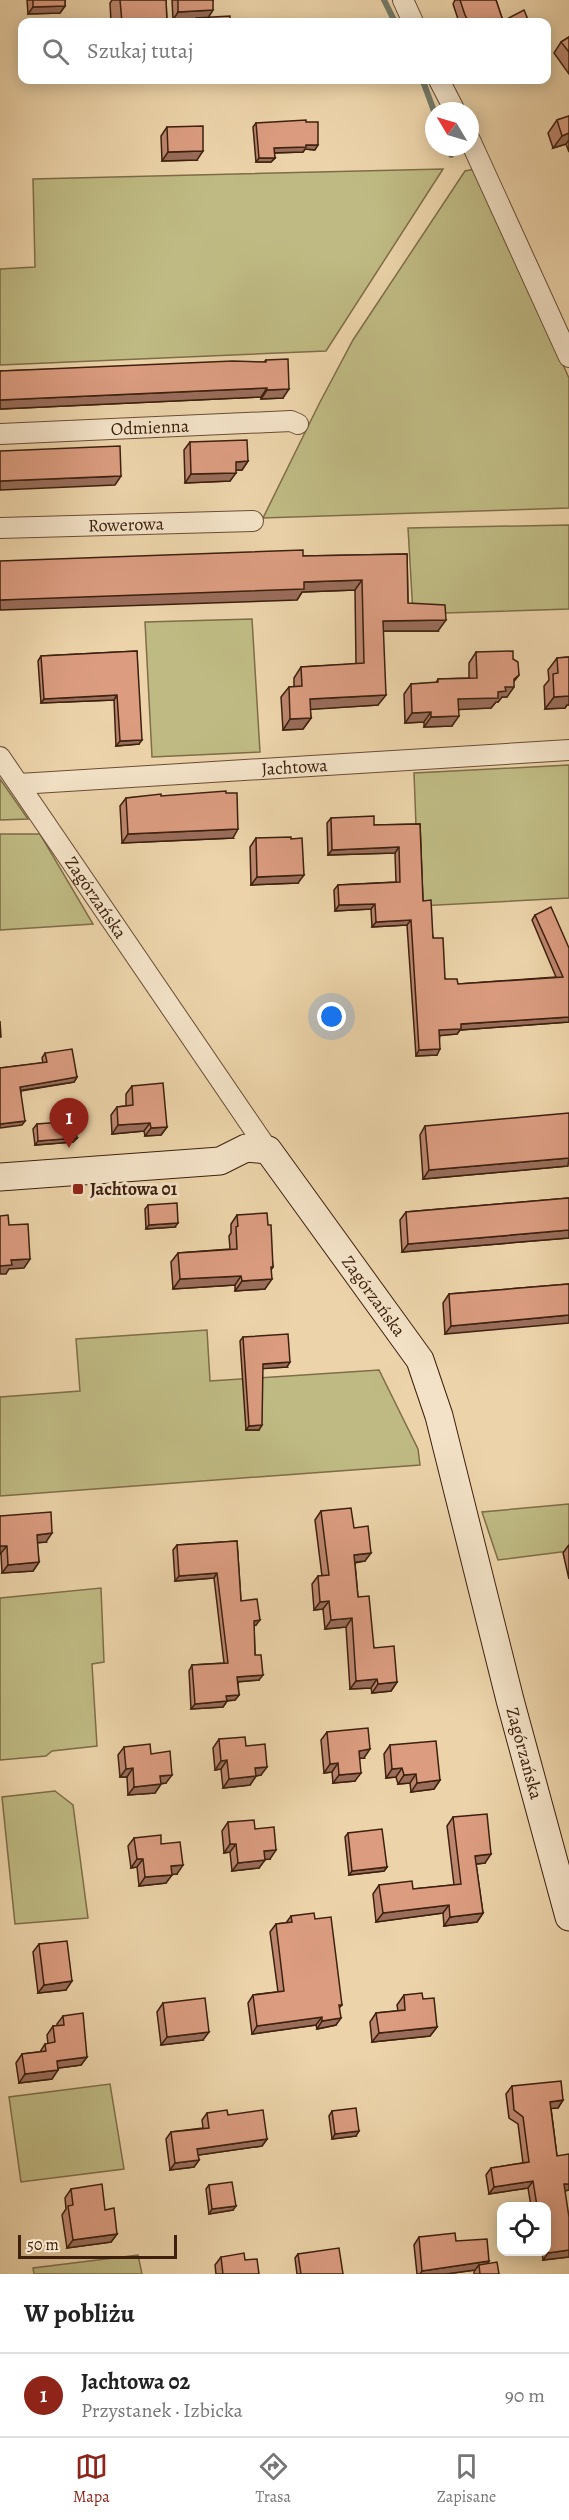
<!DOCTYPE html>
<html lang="pl">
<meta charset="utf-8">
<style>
:root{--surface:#fff;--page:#f6f6f6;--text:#222;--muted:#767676;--line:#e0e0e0;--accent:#8f2418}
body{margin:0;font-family:Alegreya,serif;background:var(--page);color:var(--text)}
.controls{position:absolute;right:18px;bottom:18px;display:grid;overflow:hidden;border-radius:12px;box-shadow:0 3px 15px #0003}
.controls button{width:54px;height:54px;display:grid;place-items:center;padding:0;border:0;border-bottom:2px solid var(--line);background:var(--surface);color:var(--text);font:30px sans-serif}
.compass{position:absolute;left:425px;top:102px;width:54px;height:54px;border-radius:50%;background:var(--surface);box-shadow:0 3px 15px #0003;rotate:308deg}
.scale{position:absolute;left:18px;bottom:15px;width:159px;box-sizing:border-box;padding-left:6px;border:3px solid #3d200e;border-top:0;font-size:16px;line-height:21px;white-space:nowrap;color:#3d200e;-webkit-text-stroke:4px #f3e2c7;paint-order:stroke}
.you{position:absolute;left:332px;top:1017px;width:21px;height:21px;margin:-15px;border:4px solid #fff;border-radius:50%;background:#1a73e8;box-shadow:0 0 0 9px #1a73e833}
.badge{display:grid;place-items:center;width:39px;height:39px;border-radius:50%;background:var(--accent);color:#fff;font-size:20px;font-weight:700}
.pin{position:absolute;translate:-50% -50px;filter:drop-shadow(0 2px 3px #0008)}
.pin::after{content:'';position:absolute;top:32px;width:21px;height:18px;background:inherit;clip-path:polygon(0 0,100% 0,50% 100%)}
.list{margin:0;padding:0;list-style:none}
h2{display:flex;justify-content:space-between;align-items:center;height:78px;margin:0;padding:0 24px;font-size:26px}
h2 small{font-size:20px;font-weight:400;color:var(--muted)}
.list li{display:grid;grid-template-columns:39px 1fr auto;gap:18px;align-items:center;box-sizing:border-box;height:84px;padding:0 24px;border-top:2px solid var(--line)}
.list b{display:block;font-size:22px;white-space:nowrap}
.list p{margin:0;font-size:20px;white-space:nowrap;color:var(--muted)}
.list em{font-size:20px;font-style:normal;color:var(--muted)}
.icon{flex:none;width:33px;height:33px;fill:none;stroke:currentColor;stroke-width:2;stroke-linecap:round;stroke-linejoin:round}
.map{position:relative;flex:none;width:569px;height:2274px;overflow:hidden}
.search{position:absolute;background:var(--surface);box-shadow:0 3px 15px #0003;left:18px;right:18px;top:18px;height:66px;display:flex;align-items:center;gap:15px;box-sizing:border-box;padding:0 21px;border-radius:12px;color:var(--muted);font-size:22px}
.sheet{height:162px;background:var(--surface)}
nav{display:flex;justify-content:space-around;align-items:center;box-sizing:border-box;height:84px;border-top:2px solid var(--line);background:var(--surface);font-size:16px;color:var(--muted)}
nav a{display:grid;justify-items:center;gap:3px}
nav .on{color:var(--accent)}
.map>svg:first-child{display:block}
</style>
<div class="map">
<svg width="569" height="2274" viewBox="0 0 569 2274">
<rect width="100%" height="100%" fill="#ecd3a9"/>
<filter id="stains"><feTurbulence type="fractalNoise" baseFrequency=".00333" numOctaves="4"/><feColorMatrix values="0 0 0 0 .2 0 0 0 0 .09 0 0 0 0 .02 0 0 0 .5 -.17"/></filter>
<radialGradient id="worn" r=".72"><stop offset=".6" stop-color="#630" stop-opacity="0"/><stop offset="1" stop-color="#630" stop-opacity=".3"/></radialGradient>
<!-- green -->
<g fill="#bfba83" stroke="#7e6d48" stroke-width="1.5">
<polygon points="443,169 326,351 0,365 0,269 35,267 33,179"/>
<polygon points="475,169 569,378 569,508 263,518 319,404 353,340 465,171"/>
<polygon points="569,525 569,609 413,614 408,528"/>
<polygon points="252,619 260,752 152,757 145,622"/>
<polygon points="569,765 569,898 419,906 414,773"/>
<polygon points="0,779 28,819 0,820"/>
<polygon points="0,834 40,834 93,924 0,930"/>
<polygon points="207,1330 210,1381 379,1370 418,1449 420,1465 0,1496 0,1397 80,1391 76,1339"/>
<polygon points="569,1504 569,1551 498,1560 482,1512"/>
<polygon points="101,1588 104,1662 92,1664 97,1746 52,1751 46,1756 0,1760 0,1598"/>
<polygon points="55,1791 73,1805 88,1918 15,1924 2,1797"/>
<polygon points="110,2084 124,2169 21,2182 9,2097"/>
<polygon points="138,2255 142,2274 34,2274 33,2268"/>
</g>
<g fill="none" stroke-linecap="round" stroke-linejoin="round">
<!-- stream -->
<g stroke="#747b6a" stroke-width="6">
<polyline points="384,0 395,22"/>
<polyline points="424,84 434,111"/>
<polyline points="448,147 451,155"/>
</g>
<defs>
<g id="street">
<polyline points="403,0 413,22"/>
<polyline points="439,80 455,111"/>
<polyline points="470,140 569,357"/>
<path id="s1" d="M0 434 291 421 298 424"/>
<path id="s2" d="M0 528 253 521"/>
<path id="s3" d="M0 757 268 1150"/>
<path id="s4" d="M19 784 569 750"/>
</g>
<g id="secondary">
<path id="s5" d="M0 1177 220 1161 246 1148 268 1150 420 1360 439 1416 510 1700 569 1917"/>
</g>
</defs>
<!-- street casing -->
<use href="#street" stroke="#694d35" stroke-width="22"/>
<!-- secondary casing -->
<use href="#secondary" stroke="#3d200e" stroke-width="29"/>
<!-- street -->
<use href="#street" stroke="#f3e2c7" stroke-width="20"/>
<!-- secondary -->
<use href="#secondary" stroke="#f3e2c7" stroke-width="27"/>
</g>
<!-- wall -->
<g fill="#bc866e" stroke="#3d200e" stroke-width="1.5">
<polygon points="27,0 65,0 65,6 60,13 28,14"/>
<polygon points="112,0 166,0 167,22 111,22 110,3"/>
<polygon points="172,0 213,0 208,17 230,22 193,22 196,19 173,20"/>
<polygon points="455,0 496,0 503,21 529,22 459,22 453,4"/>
<polygon points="569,37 569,74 554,53 561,42"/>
<polygon points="569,116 569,152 566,144 553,148 548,133 557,120"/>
<polygon points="256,123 315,150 305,149 303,152 274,153 275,158 271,162 256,162 253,127"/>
<polygon points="167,127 197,160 162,161 161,136"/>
<polygon points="266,360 283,398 261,399 261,397 0,409 0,371 264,362"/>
<polygon points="190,442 248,461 242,470 236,470 230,481 185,483 184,450"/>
<polygon points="407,554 408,603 438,631 383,631 378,705 310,709 311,718 303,729 283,730 281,697 289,687 294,687 294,678 301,667 356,664 355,590 302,592 297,600 303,556"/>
<polygon points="137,651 139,744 116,746 114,700 41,703 38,661 41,656"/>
<polygon points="476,652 513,659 519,675 514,681 507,697 502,697 498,702 496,702 491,708 459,709 452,726 424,727 424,722 405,723 404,694 411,684 436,683 438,679 469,678 469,663"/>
<polygon points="569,657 569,705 567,705 565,708 545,709 544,686 549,680 548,670 557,658"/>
<polygon points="161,796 233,838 122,843 120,806 126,798"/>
<polygon points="331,818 374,825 420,824 423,901 445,979 458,984 556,977 532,920 535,915 569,948 569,1022 460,1030 457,1034 440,1035 437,1055 416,1056 407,925 372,927 371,909 335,911 334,890 338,885 396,882 395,853 328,855 327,823"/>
<polygon points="256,838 298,883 251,885 250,847"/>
<polygon points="45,1053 77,1077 74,1082 21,1091 22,1125 0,1068 43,1063 42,1058"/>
<polygon points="132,1086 167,1127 161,1135 145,1136 144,1131 112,1134 111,1115 117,1107 126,1106 126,1094"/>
<polygon points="37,1124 77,1138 73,1142 35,1145 33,1129"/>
<polygon points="425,1126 568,1166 423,1179 420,1135"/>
<polygon points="569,1198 569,1238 402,1252 400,1220 406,1212"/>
<polygon points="148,1205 175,1227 146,1229 145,1209"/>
<polygon points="237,1215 268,1225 273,1267 271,1270 265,1289 235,1291 235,1285 173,1289 171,1262 178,1253 230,1249 229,1236 231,1233 231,1224"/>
<polygon points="569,1284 445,1334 443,1303 449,1294"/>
<polygon points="243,1337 287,1367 262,1368 259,1430 246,1430 240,1341"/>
<polygon points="321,1511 354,1528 365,1561 355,1563 358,1597 374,1648 397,1682 391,1691 372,1693 371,1688 350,1689 346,1627 325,1629 323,1609 314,1610 312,1584 318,1576 322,1576 315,1520"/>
<polygon points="0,1516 46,1542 37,1543 39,1562 33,1571 2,1573 1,1554 0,1554"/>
<polygon points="237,1541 241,1601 256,1625 254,1626 255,1655 259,1680 238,1682 239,1695 235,1700 227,1701 223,1707 191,1709 189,1671 192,1665 224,1663 214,1578 175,1581 173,1550 177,1545"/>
<polygon points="569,1545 569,1579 563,1553 568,1546"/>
<polygon points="327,1732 364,1758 359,1758 355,1781 333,1783 332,1772 324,1773 321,1740"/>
<polygon points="219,1739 246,1746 261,1775 256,1776 250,1785 223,1788 221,1769 215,1770 213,1748"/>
<polygon points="390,1745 440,1780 434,1789 411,1792 410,1783 398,1784 396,1777 386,1778 384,1754"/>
<polygon points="124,1747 151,1754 166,1783 161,1784 155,1793 128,1795 127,1777 120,1777 118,1755"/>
<polygon points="453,1817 485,1863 476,1864 483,1913 477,1922 444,1926 443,1913 376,1922 373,1894 379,1885 413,1889 454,1885 447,1826"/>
<polygon points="228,1822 255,1829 270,1859 265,1859 259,1868 232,1871 230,1852 224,1853 222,1831"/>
<polygon points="348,1833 387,1867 384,1871 349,1875 345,1837"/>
<polygon points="134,1838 161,1844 177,1874 172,1874 166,1883 139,1886 137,1867 131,1868 128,1846"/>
<polygon points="291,1916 315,1919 342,2005 339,2008 336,2025 317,2029 316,2025 252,2034 248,2003 253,1995 278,1992 270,1932 276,1924 286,1923"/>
<polygon points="39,1944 66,1990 38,1993 33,1952"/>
<polygon points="404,1995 423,1999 437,2027 430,2036 372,2042 370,2022 376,2013 398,2011 397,2005"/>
<polygon points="163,2003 203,2040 161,2045 157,2012"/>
<polygon points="63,2016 87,2057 81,2065 58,2068 52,2079 19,2083 16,2063 22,2054 40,2052 45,2044 48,2044 47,2035 53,2026 57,2026 57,2024"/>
<polygon points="512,2086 563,2100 558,2108 551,2108 557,2156 569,2190 565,2191 569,2257 543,2260 542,2252 546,2252 546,2206 531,2206 528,2188 489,2194 486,2175 491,2168 523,2163 518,2124 509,2118 506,2094"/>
<polygon points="332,2111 356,2136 332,2139 329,2116"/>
<polygon points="207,2113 228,2115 267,2139 262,2146 198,2155 199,2160 194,2167 170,2170 166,2139 171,2132 203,2128 202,2120"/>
<polygon points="209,2185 233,2210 209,2214 206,2189"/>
<polygon points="71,2189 105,2210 117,2234 111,2242 67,2248 62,2215 66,2209 65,2198"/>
<polygon points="419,2237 456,2241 489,2261 487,2264 499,2274 474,2274 474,2272 475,2270 446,2274 417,2274 414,2245"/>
<polygon points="298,2254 343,2274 297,2274 295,2258"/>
<polygon points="221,2257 259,2274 216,2274 215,2265"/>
</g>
<!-- shaded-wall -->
<g fill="#996d5a" stroke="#3d200e" stroke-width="1.5">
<polygon points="65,6 60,13 28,14 33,7"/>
<polygon points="213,10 208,18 173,20 178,12"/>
<polygon points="569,133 569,140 566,144 553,148 562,136"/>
<polygon points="306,145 318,145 315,150 305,149 303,152 271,153 274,148"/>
<polygon points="203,151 197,160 162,161 168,152"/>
<polygon points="259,158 275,158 271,162 256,162"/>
<polygon points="267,388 261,397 0,409 0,400"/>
<polygon points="289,389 283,398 261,399 267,390"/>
<polygon points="248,461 242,470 230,470 236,462"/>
<polygon points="236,473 230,481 185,483 191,474"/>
<polygon points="121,476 115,485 0,490 0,481"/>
<polygon points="362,580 355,590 302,592 297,600 0,610 0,600 304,582"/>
<polygon points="446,620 438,631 375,631 383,621"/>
<polygon points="519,675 511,685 514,687 507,697 502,697 498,702 496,702 491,708 451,710 458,699 498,692 505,687"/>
<polygon points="117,695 114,700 41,703 44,699"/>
<polygon points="386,695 378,705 303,710 310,699"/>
<polygon points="569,696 569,705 567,705 565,708 545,709 554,697"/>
<polygon points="431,712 424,722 405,723 412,713"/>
<polygon points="459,716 452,726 424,727 431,717"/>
<polygon points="311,718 303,729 283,730 290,719"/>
<polygon points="142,740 139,744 116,746 120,741"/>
<polygon points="238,829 233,838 122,843 128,834"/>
<polygon points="399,847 395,853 328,855 332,850"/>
<polygon points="304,875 298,883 251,885 257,877"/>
<polygon points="375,904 371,909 335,911 339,905"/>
<polygon points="411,920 407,925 372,927 376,922"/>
<polygon points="569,1017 569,1022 460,1030 457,1034 435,1036 439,1030 461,1024"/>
<polygon points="440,1049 437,1055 416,1056 419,1050"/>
<polygon points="77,1077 74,1082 17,1091 20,1087"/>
<polygon points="25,1121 22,1125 0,1128 0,1124"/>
<polygon points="150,1123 144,1131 112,1134 118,1125"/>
<polygon points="167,1127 161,1135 145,1136 151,1128"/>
<polygon points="77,1138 73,1142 35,1145 38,1141"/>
<polygon points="569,1158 568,1166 423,1179 429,1170"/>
<polygon points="178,1223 175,1227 146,1229 149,1225"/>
<polygon points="569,1230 569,1238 402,1252 408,1244"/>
<polygon points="30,1259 24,1268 9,1269 6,1274 0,1274 0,1266 11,1260"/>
<polygon points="241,1276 235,1285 173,1289 180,1279"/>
<polygon points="272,1279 265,1289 235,1291 242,1281"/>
<polygon points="569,1315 569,1323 445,1334 451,1326"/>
<polygon points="290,1362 287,1367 259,1369 263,1364"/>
<polygon points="262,1425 259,1430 246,1430 249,1426"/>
<polygon points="52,1533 46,1542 31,1543 37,1535"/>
<polygon points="0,1546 7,1546 0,1554"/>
<polygon points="371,1553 365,1561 348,1563 354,1555"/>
<polygon points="39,1562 33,1571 2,1573 8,1565"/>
<polygon points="217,1573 214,1578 175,1581 179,1576"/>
<polygon points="329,1601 323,1609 314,1610 320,1602"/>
<polygon points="352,1618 346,1627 325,1629 331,1620"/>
<polygon points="260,1620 256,1625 250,1626 254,1621"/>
<polygon points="263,1675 259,1680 234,1682 237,1677"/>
<polygon points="377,1679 371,1688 350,1689 356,1681"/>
<polygon points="397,1682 391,1691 372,1693 378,1684"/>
<polygon points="239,1695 235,1700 222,1701 226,1696"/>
<polygon points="227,1701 223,1707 191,1709 195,1704"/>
<polygon points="370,1749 364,1758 353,1759 359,1751"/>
<polygon points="227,1760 221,1769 215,1770 221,1761"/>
<polygon points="338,1763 332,1772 324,1773 330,1764"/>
<polygon points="267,1767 261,1775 249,1777 255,1768"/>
<polygon points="133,1768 127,1777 120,1777 126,1769"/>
<polygon points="402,1768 396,1777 386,1778 392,1769"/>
<polygon points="361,1773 355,1781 333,1783 339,1775"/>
<polygon points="416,1774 410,1783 398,1784 404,1775"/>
<polygon points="172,1775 166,1783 155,1784 160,1776"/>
<polygon points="256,1776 250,1785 223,1788 229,1779"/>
<polygon points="440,1780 434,1789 411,1792 417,1783"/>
<polygon points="161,1784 155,1793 128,1795 134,1787"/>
<polygon points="230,1844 236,1844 230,1852 224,1853"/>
<polygon points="276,1850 270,1859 258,1860 264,1851"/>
<polygon points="491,1854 485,1863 469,1865 475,1856"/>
<polygon points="137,1859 143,1859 137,1867 131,1868"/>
<polygon points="265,1860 259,1868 232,1871 238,1863"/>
<polygon points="183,1865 177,1874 165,1875 171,1866"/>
<polygon points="387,1867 384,1871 349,1875 352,1871"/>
<polygon points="172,1875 166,1883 139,1886 145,1877"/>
<polygon points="449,1905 443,1913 376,1922 383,1913"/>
<polygon points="483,1913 477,1922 444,1926 450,1917"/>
<polygon points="72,1981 66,1990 38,1993 44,1985"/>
<polygon points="322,2017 316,2025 252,2034 257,2026"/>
<polygon points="341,2018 336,2025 317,2029 322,2021"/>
<polygon points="437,2027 430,2036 372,2042 379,2033"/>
<polygon points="209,2032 203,2040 161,2045 167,2037"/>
<polygon points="87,2057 81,2065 51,2069 57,2061"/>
<polygon points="58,2070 52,2079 19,2083 25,2074"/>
<polygon points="563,2100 558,2108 545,2109 550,2102"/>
<polygon points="359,2131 356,2136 332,2139 335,2134"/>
<polygon points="267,2139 262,2146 192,2156 197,2149"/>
<polygon points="199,2160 194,2167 170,2170 175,2163"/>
<polygon points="533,2181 528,2188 489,2194 494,2187"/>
<polygon points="564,2184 569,2184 569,2190 559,2192"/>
<polygon points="236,2206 233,2210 209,2214 212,2209"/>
<polygon points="117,2234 111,2242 67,2248 73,2240"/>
<polygon points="569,2250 569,2257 543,2260 548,2253"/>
<polygon points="489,2261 484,2268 479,2265 475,2270 446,2274 420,2274 422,2271"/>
</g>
<!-- building -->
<g fill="#db9c80" stroke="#3d200e" stroke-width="1.5">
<polygon points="33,0 65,0 65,6 33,7"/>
<polygon points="120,0 166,0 167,22 127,22 127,21 122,22"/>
<polygon points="178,0 213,0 213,10 178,12"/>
<polygon points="460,0 496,0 503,21 524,10 529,22 469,22 465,15"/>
<polygon points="230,16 230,22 197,22 196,18"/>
<polygon points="569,37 569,52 561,42"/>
<polygon points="569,116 569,133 562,136 557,120"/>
<polygon points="306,120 306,122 318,122 318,145 306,145 306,147 274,148 275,158 259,158 256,123"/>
<polygon points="203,126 203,151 168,152 167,127"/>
<polygon points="288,359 289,389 267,390 267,388 0,400 0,371 233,361 266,362 266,360"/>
<polygon points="247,440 248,461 236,462 236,473 191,474 190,442"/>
<polygon points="120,446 121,476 0,481 0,451"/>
<polygon points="303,550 303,556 407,554 408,603 445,605 446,620 383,621 386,695 310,699 311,718 290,719 289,687 302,686 301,667 364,663 362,580 304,582 304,589 0,600 0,561"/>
<polygon points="137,651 142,740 120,741 117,695 44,699 41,656"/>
<polygon points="513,651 513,659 518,662 519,675 514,679 514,687 505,687 506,691 498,692 498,698 458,699 459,716 431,717 431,712 412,713 411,684 438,682 438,679 477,678 476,652"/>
<polygon points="569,657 569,696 554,697 553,674 558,673 557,658"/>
<polygon points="226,791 226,793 237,793 238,829 128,834 126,798 161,794 161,796"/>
<polygon points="374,816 374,825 420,824 423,901 431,900 433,938 443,938 445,979 457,979 458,984 563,977 535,915 551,907 569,948 569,1017 461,1024 461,1029 439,1030 440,1049 419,1050 411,920 376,922 375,904 339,905 338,885 400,882 399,847 332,850 331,818"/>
<polygon points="291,837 291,839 302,838 304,875 257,877 256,838"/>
<polygon points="0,1021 1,1037 0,1037"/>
<polygon points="72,1049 77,1077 20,1087 25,1121 0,1124 0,1068 47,1062 45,1053"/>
<polygon points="163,1083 167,1127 151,1128 150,1123 118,1125 117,1107 133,1105 132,1086"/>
<polygon points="569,1113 569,1158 429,1170 425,1126"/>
<polygon points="75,1121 77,1138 38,1141 37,1124"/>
<polygon points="569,1198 569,1230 408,1244 406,1212"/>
<polygon points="177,1203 178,1223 149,1225 148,1205"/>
<polygon points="267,1213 268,1225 271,1225 273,1267 271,1267 272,1279 242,1281 241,1276 180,1279 178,1253 237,1249 236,1227 238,1226 237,1215"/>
<polygon points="8,1215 9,1225 28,1224 30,1259 11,1260 12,1265 0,1266 0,1216"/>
<polygon points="569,1284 569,1315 451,1326 449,1294"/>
<polygon points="288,1334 290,1362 263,1364 262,1425 249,1426 243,1337"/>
<polygon points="351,1508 354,1528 368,1526 371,1553 354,1555 358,1597 369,1596 374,1648 394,1646 397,1682 378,1684 377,1679 356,1681 352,1618 331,1620 329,1601 320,1602 318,1576 329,1575 321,1511"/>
<polygon points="51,1512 52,1533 37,1535 39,1562 8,1565 7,1546 0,1546 0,1516"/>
<polygon points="237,1541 241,1601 257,1599 260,1620 254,1621 255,1655 261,1655 263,1675 237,1677 239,1695 226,1696 227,1701 195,1704 192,1665 228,1663 217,1573 179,1576 177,1545"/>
<polygon points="368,1728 370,1749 359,1751 361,1773 339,1775 338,1763 330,1764 327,1732"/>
<polygon points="245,1737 246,1746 265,1744 267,1767 255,1768 256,1776 229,1779 227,1760 221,1761 219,1739"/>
<polygon points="436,1741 440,1780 417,1783 416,1774 404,1775 402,1768 392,1769 390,1745"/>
<polygon points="150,1744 151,1754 170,1751 172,1775 160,1776 161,1784 134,1787 133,1768 126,1769 124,1747"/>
<polygon points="487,1814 491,1854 475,1856 483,1913 450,1917 449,1905 383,1913 379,1885 412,1881 413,1889 461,1884 453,1817"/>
<polygon points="254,1820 255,1829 274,1827 276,1850 264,1851 265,1860 238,1863 236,1844 230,1844 228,1822"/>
<polygon points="382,1829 387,1867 352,1871 348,1833"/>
<polygon points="161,1835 161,1844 180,1842 183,1865 171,1866 172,1875 145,1877 143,1859 137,1859 134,1838"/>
<polygon points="314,1913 315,1919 331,1917 342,2005 339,2005 341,2018 322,2021 322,2017 257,2026 253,1995 284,1991 276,1924 292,1922 291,1916"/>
<polygon points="67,1941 72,1981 44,1985 39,1944"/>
<polygon points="422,1993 423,1999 434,1998 437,2027 379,2033 376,2013 405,2010 404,1995"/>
<polygon points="205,1998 209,2032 167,2037 163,2003"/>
<polygon points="83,2013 87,2057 57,2061 58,2070 25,2074 22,2054 46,2051 45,2044 55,2042 53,2026 64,2025 63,2016"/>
<polygon points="561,2081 563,2100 550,2102 557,2156 569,2154 569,2184 564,2184 569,2217 569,2250 548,2253 546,2241 546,2206 537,2206 533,2181 494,2187 491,2168 529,2162 523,2117 514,2110 512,2086"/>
<polygon points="356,2108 359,2131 335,2134 332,2111"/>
<polygon points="227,2110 228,2115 263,2110 267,2139 197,2149 199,2160 175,2163 171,2132 209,2128 207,2113"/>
<polygon points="232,2182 236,2206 212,2209 209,2185"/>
<polygon points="102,2184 105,2210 114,2208 117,2234 73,2240 68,2206 73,2205 71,2189"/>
<polygon points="455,2233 456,2241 487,2239 489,2261 422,2271 419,2237"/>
<polygon points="339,2248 343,2274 301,2274 298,2254"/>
<polygon points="244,2253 245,2260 257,2259 259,2274 223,2274 221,2257"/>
<polygon points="497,2262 499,2274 480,2274 479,2265"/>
</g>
<!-- markers -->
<rect fill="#8f2418" stroke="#f3e2c7" stroke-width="2" x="72" y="1183" width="12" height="12" rx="3"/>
<g text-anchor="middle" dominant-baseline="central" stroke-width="6" stroke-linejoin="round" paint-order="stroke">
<!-- street labels -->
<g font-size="18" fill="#3d200e" stroke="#f3e2c7">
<text stroke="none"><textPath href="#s1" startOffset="150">Odmienna</textPath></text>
<text stroke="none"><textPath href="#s2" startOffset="126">Rowerowa</textPath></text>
<text stroke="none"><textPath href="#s4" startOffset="276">Jachtowa</textPath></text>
<text stroke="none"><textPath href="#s3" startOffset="170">Zagórzańska</textPath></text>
<text stroke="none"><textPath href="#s5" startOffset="452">Zagórzańska</textPath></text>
<text stroke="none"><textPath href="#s5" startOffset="938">Zagórzańska</textPath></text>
</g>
<!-- poi labels -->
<g font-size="18" font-weight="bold" fill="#3d200e" stroke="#f3e2c7" text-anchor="start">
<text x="90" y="1189">Jachtowa 01</text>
</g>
</g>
<rect width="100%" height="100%" filter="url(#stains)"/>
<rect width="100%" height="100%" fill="url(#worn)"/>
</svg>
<div class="controls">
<button><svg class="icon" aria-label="locate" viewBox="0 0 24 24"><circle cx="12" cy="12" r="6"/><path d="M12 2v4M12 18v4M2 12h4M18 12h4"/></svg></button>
</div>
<svg class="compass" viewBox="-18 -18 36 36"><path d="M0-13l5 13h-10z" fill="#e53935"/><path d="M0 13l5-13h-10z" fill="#767676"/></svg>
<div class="scale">50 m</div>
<div class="you"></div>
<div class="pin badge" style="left:69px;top:1148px">1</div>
<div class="search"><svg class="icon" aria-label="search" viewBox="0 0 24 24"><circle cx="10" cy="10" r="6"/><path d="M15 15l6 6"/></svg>Szukaj tutaj</div>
</div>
<section class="sheet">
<h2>W pobliżu<small></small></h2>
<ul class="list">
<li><span class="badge">1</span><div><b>Jachtowa 02</b><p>Przystanek · Izbicka</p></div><em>90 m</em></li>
</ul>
</section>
<nav>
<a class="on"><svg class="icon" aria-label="map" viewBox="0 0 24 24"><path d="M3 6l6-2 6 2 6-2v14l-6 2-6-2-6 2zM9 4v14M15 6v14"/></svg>Mapa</a>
<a><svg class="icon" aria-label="directions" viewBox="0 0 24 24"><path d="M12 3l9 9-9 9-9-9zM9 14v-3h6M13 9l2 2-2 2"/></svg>Trasa</a>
<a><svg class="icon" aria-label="saved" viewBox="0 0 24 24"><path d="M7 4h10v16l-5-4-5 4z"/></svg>Zapisane</a>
</nav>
